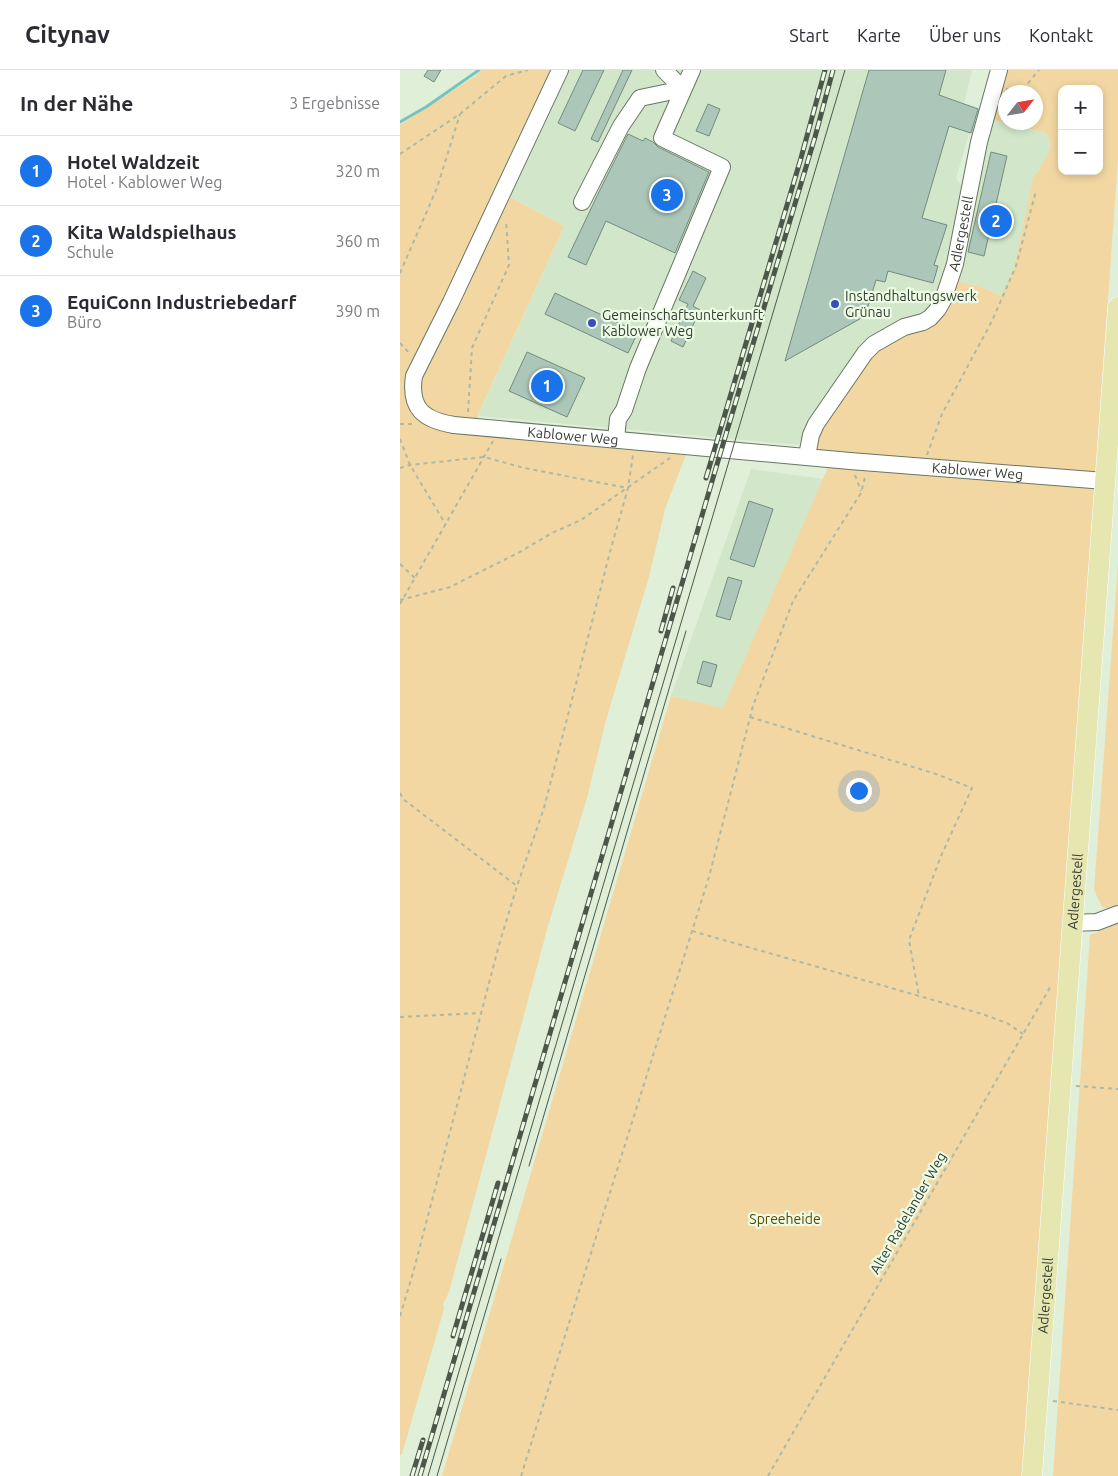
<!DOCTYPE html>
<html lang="de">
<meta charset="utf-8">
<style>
:root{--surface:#fff;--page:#f7f7f7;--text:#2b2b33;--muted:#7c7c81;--line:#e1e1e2;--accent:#1a73e8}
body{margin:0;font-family:Ubuntu,sans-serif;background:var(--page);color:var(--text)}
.controls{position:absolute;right:15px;top:15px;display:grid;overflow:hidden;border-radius:10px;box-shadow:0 2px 8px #0003}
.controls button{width:45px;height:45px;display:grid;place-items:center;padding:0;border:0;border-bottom:1px solid var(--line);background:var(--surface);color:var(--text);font:25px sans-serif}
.compass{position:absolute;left:598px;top:15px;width:45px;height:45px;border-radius:50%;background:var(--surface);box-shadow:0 2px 8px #0003;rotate:59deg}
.you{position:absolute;left:458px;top:720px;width:18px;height:18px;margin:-12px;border:4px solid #fff;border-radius:50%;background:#1a73e8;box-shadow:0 0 0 8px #1a73e833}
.badge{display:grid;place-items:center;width:32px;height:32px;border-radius:50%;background:var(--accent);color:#fff;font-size:16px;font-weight:700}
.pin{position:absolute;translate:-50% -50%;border:2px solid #fff;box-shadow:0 1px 5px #0006}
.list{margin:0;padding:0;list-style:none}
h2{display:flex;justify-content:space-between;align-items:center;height:65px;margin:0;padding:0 20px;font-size:21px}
h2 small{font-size:16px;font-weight:400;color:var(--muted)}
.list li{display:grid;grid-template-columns:32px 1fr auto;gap:15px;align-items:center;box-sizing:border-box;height:70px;padding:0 20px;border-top:1px solid var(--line)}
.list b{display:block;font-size:19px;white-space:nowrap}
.list p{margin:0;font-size:16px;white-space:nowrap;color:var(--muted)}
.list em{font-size:16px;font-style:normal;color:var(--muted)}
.map{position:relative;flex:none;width:718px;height:1406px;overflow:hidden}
header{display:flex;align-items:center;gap:30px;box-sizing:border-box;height:70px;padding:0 25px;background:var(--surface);border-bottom:1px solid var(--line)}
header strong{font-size:24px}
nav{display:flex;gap:28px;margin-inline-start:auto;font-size:18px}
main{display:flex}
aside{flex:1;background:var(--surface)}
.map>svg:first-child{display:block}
</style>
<header>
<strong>Citynav</strong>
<nav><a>Start</a><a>Karte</a><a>Über uns</a><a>Kontakt</a></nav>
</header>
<main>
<aside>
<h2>In der Nähe<small>3 Ergebnisse</small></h2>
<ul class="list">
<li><span class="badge">1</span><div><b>Hotel Waldzeit</b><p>Hotel · Kablower Weg</p></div><em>320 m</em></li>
<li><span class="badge">2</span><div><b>Kita Waldspielhaus</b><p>Schule</p></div><em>360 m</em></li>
<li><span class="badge">3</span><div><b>EquiConn Industriebedarf</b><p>Büro</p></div><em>390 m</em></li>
</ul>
</aside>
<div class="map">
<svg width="718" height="1406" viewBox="0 0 718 1406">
<rect width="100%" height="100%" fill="#dfefd8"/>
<!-- built -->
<g fill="#d2e7c9">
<polygon points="167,0 572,0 564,33 580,38 572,63 569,64 556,108 565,121 546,211 531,242 456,285 399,375 78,346 164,156 108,126"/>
<polygon points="591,49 646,63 651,70 650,82 641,95 614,198 602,226 584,218 553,210"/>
<polygon points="351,399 423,409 323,639 271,626"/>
</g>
<!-- green -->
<g fill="#f3d7a3" fill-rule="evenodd">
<polygon points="82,0 150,0 97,117 108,126 164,156 78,345 76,361 287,382 265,439 249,507 206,650 187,728 148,856 49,1222 43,1234 44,1239 2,1384 0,1386 0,55 74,7"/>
<path d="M604 0H718V89L624 1406H42L271 626 323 638 428 397 414 375 413 366 469 282 529 254 553 210 584 218 601 226 614 198 634 105 639 101C643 86 658 80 646 63L591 49ZM662 19H699V101H662ZM606 22H636V52H606Z"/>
<polygon points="718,494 718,1406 653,1406 690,865 715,855 715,840 702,837 694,820"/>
</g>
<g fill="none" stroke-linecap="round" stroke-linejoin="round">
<!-- stream -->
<polyline stroke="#77c4bf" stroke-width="3" points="0,52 26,37 79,0"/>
</g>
<!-- building -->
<g fill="#acc7b9" stroke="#728b7e">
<polygon points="28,0 41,0 34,12 24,6"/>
<polygon points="183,0 204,0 175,61 158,53"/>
<polygon points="223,0 232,0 198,72 191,69"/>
<polygon points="469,0 546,0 539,25 578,39 571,63 549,56 522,148 547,155 534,195 538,196 533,213 488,201 485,212 476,210 465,246 385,291"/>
<polygon points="308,34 320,39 309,66 296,61"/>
<polygon points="228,64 243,71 245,68 253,72 258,77 309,102 275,183 206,151 186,195 168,187 197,126"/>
<polygon points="591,82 607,86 584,186 568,182"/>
<polygon points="293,201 306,208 293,236 300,240 283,277 271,271 288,234 279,230"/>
<polygon points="155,223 238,262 228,283 145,244"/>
<polygon points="127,282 185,308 167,347 109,321"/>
<polygon points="349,431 373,439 354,497 330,489"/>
<polygon points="328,507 342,511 330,550 316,546"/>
<polygon points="303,591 317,595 311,617 297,613"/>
</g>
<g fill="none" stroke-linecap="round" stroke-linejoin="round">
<defs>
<g id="minor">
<path id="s1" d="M160 0 51 232 14 306C9 339 24 350 54 355L450 391 705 411"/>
<polyline points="182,132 221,56 240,28 283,19 264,0"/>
<polyline points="216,369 218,349 224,340 238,298 322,97 262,68 292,0"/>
<path id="s2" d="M407 386 411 365 416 354 465 283 474 274 504 257 523 252 530 248 538 239 543 230 555 194 579 72 599 0"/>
<polyline points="672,853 697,852 718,844"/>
</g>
<g id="major">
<path id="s3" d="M632 1406 718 237"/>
</g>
</defs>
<!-- minor casing -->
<use href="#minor" stroke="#687662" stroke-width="18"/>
<!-- major casing -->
<use href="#major" stroke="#fff" stroke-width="21"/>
<!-- path -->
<g stroke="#acb9a6" stroke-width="2" stroke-dasharray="4 4" stroke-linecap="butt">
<path d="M606 19C624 24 628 12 639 0"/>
<polyline points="0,84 60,44 106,6 128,0"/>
<polyline points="0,203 37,118 60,44"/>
<polyline points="0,273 10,284"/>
<polyline points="68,342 72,278 109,195 106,150"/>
<polyline points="0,354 15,354"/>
<polyline points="0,369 10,395 46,455"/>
<polyline points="527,385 542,344 592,251 616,196 636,121"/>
<polyline points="0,398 10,395 84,387 124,398 228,418"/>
<polyline points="455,405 461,421"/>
<polyline points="0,494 15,508"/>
<polyline points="0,530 50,517 118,483 152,463 181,450 270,388"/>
<polyline points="0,534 93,371"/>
<polyline points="350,647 536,704 572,718 541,786 509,870 519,926"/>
<polyline points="0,723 3,729 117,816"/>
<polyline points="292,861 582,944 607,953 623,964"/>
<polyline points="0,947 80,943"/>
<polyline points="676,1016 718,1019"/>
<polyline points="0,1246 13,1203 99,875 117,816 144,738 210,482 228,418 233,385"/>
<polyline points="653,1331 718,1340"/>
<polyline points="121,1406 309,807 353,636 393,531 461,423 465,407"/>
<polyline points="368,1406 652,914"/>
</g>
<!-- minor -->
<use href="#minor" stroke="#fff" stroke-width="16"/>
<!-- major -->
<use href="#major" stroke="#e5e6b0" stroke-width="20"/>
<!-- tram -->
<g stroke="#4d564b" stroke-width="1">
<polyline points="129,1096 286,561"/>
<polyline points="28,1406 445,0"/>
<polyline points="37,1406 101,1189"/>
</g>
<defs>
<g id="rail">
<polyline points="306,408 401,88 425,0"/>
<polyline points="261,561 273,518"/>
<polyline points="53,1266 98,1113"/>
<polyline points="12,1406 23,1370"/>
<polyline points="20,1406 318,391 415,67 433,0"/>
</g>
</defs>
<!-- rail casing -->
<use href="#rail" stroke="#4d564b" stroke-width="5"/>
<!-- rail -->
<use href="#rail" stroke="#ecfce5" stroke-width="3" stroke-dasharray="9" stroke-linecap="butt"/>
</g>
<!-- markers -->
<g fill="#3a4dbf" stroke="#ecfce5" stroke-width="2">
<circle cx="435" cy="234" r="5"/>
<circle cx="192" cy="253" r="5"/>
</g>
<g text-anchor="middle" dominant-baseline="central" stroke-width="4.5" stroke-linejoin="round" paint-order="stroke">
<!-- street labels -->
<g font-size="14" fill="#353c33" stroke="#ecfce5">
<text stroke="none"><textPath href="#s2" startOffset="286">Adlergestell</textPath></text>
<text stroke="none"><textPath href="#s1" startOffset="532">Kablower Weg</textPath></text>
<text stroke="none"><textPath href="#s1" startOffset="938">Kablower Weg</textPath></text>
<text stroke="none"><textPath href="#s3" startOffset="586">Adlergestell</textPath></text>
<text transform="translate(508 1143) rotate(-60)">Alter Radelander Weg</text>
<text stroke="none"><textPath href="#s3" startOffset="181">Adlergestell</textPath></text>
</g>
<!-- poi labels -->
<g font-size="14" fill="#353c33" stroke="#ecfce5" text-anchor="start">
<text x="445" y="226">Instandhaltungswerk<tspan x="445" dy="16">Grünau</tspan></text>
<text x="202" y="245">Gemeinschaftsunterkunft<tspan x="202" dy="16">Kablower Weg</tspan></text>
</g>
<!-- park labels -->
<g font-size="14" fill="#604500" stroke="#ecfce5">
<text x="385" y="1149">Spreeheide</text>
</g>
</g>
</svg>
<div class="controls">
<button>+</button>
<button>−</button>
</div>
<svg class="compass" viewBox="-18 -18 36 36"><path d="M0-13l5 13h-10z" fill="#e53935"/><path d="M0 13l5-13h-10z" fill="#7c7c81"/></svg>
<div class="you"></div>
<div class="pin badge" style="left:147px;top:316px">1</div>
<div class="pin badge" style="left:596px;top:151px">2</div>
<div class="pin badge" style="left:267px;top:125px">3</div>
</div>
</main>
